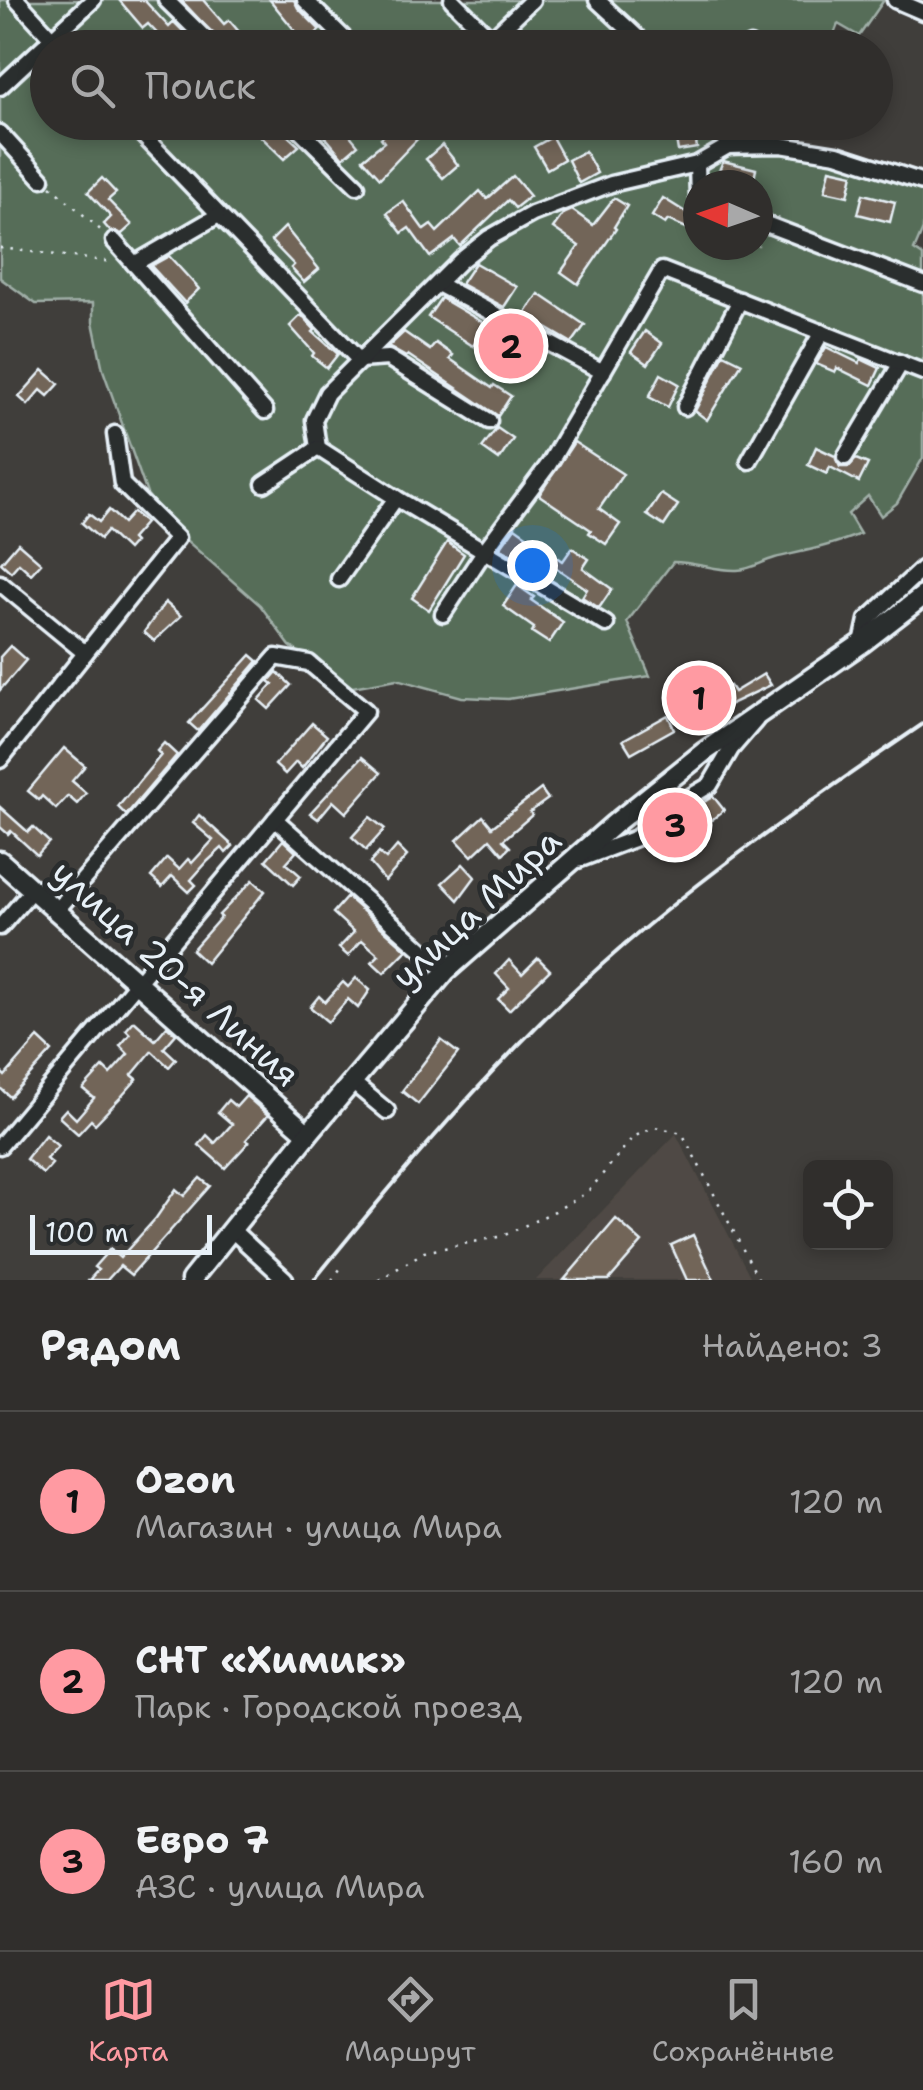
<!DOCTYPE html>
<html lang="ru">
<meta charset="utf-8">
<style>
:root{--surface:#302e2c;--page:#383634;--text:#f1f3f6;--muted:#a8a8a9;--line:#4b4a48;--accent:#ff9aa2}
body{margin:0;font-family:"Shantell Sans",sans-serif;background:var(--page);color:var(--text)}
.controls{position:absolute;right:30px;bottom:30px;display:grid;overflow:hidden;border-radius:15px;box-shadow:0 5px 15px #0003}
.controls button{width:90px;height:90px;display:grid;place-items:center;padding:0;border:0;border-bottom:2px solid var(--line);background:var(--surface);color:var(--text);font:50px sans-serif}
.compass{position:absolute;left:683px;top:170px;width:90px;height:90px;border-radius:50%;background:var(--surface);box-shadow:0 5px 15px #0003;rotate:272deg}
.scale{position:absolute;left:30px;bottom:25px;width:182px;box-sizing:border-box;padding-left:10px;border:5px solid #e8f1f8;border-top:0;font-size:28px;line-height:35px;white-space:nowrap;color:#e8f1f8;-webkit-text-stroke:8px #2a2d2e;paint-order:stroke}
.you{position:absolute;left:532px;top:565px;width:35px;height:35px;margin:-25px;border:8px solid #fff;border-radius:50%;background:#1a73e8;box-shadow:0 0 0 15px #1a73e833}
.badge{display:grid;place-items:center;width:65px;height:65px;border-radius:50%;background:var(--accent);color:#111;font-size:32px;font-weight:700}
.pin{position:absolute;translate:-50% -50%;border:5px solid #fff;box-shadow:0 2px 10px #0006}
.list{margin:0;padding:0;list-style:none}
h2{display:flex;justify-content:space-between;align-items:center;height:130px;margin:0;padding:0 40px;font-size:42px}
h2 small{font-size:32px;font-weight:400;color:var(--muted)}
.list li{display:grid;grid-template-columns:65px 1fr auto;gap:30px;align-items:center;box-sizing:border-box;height:180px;padding:0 40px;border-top:2px solid var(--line)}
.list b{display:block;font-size:38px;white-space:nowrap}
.list p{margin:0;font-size:32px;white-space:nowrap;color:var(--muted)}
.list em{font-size:32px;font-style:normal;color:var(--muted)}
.icon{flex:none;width:55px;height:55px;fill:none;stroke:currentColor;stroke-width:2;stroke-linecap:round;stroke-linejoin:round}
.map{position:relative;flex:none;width:923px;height:1280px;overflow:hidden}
.search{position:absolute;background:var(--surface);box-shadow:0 5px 15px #0003;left:30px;right:30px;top:30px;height:110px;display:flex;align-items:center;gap:25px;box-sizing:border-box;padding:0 35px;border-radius:55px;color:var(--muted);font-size:38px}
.sheet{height:670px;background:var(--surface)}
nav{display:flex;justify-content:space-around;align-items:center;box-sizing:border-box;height:140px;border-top:2px solid var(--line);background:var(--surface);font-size:28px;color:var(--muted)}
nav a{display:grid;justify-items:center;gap:5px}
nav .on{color:var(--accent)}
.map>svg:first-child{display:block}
</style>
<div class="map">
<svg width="923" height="1280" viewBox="0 0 923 1280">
<rect width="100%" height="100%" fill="#403e3b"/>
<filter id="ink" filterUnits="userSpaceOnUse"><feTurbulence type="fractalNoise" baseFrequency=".01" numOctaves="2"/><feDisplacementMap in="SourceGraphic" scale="20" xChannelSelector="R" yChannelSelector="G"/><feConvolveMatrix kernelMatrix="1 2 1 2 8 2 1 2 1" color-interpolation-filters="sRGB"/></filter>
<g filter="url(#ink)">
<!-- built -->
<polygon fill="#4f4a44" points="676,1134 752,1280 536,1280"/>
<!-- green -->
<path fill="#576d59" stroke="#a0afa8" stroke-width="2.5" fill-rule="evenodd" d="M0 0H884L859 36 838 24 829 47 48 48V122L725 123 728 146C748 159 776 150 799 153 841 158 884 174 923 189V229L914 250 923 256V458L897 503 881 516 868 496 848 514 860 534C831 546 804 551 775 558 761 562 752 569 737 570 718 571 695 562 673 562L627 622 650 676 508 699 462 697 397 679 347 688 290 646 260 605 179 534 147 494 103 370 93 322V303L36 304 0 278ZM698 185H758V245H698Z"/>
<!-- building -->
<g fill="#726558" stroke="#e8f1f8" stroke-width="2.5">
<polygon points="119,0 144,0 169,27 174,22 188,36 176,48 171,48 148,24 143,28"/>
<polygon points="181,0 203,0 224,24 229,20 245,39 235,48 226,48"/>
<polygon points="270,0 294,0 298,8 320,30 305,43"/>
<polygon points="246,122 273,122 299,146 284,159"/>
<polygon points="313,122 339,122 358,145 343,158"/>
<polygon points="398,122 414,122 423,133 380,178 363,159 384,142 381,138"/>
<polygon points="643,122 693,123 697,148 678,151 674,127 646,135"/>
<polygon points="552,137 564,159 547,169 534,147"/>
<polygon points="442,145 458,165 443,178 426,159"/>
<polygon points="585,151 597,173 579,183 568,160"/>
<polygon points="723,161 756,169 753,185 713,185"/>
<polygon points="830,169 853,174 848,196 825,191"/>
<polygon points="513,176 530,196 515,208 508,200 460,246 454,239 430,257 409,228 402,233 387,213 403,201 424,230 431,225 437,232 480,191 487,199"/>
<polygon points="102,178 116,193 108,200 132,225 122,234 110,231 104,224 111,217 88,192"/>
<polygon points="863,194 895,202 890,222 858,214"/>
<polygon points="614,198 627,206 614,227 616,229 578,284 561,272 579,246 553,228 563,214 572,210 593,225"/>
<polygon points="663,198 687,213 690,207 698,210 698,233 668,220 665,224 652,216"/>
<polygon points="285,227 319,269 304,282 291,268 294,265 271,241"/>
<polygon points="169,256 199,289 185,303 151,266"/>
<polygon points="475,263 517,287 504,307 461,284"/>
<polygon points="539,294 585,325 572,343 524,315"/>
<polygon points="441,298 487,325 473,346 428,317"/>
<polygon points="301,315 315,330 313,332 338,354 327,368 312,356 314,353 290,326"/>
<polygon points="645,331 662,343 648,364 631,352"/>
<polygon points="404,332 430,350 436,343 453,355 450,359 492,388 494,385 511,396 498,416 408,355 406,357 388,347"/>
<polygon points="826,347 859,363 861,359 880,368 872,385 837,368 835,372 816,364"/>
<polygon points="724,354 742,363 707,420 695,411"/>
<polygon points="43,370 59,384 48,396 41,390 28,405 19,397"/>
<polygon points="661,374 679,384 668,407 649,397"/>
<polygon points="497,428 513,439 499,460 482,448"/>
<polygon points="574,442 623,474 599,509 620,524 606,544 589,533 591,530 539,495"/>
<polygon points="816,447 835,456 840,467 849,467 856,459 868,464 859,482 830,467 827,474 808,465"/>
<polygon points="661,494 678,505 664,526 647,515"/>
<polygon points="109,510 123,523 133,512 145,523 131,539 134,542 127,550 107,531 100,539 82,523 89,514 99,522"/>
<polygon points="515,527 563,561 572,548 589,559 583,568 612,589 599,608 582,597 587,589 549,563 542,573 500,548"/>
<polygon points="447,542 464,554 429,610 412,598"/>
<polygon points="18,543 41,563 31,574 19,563 11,572 1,563"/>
<polygon points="517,585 534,597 531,600 563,622 549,643 532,632 534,628 503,606"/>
<polygon points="165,602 181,616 154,641 144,632"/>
<polygon points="10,646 26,660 0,690 0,657"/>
<polygon points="251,655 258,661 198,731 189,723"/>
<polygon points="277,672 291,685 269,709 259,700 273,684 269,681"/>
<polygon points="764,674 771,685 703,717 694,695 714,687 717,693 730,686 734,692"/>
<polygon points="668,715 674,729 631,753 623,740"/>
<polygon points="312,723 327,736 302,768 296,762 285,774 275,765"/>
<polygon points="164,743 177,755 126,815 118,807 161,755 157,751"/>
<polygon points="64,748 85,766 72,781 86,793 77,804 68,796 56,809 42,796 39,800 28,791"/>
<polygon points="362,757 381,773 346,813 333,801 318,819 310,813"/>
<polygon points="541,789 548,799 530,812 532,815 503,840 510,847 503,854 490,839 472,856 457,840 483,816 492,827"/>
<polygon points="713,796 724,810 709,822 705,817 672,843 662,831"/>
<polygon points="0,807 28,832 33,827 49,842 37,855 11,831 8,834 0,827"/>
<polygon points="199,815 233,846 226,853 222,848 208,861 191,880 196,885 189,892 172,876 162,887 151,877 167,858 179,869 188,859 192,863 213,840 193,823"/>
<polygon points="370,817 385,829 366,850 352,837"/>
<polygon points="283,840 296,852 286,863 301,876 293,885 266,860"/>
<polygon points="397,846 407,856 385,881 370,863 379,853 386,859"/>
<polygon points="463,864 475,877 458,900 442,883"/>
<polygon points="253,880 265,891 206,963 192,950 221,917 219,915"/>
<polygon points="347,897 407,950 384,973 372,962 379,955 362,940 348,956 339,948 354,932 333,913"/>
<polygon points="538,958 550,970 509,1010 498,999 509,988 496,974 509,960 522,974"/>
<polygon points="356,978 370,990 358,1008 348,999 328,1022 310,1007 319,996 325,1002 343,982 348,987"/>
<polygon points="134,1021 155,1040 167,1026 176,1034 164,1048 176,1059 169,1067 152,1051 132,1075 137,1079 121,1097 95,1124 91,1120 78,1134 59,1117 66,1109 76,1119 94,1098 83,1089 103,1067 110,1074 128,1054 120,1046 130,1034 126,1030"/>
<polygon points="38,1038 52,1051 10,1097 0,1088 0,1071 5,1076"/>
<polygon points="441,1040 458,1053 418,1104 402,1091"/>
<polygon points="246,1096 268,1115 246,1140 249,1142 225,1168 199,1145 207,1135 215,1143 232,1124 218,1112 228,1100 236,1107"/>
<polygon points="45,1135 58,1146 46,1159 52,1164 43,1174 26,1159"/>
<polygon points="200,1178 210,1186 131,1275 120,1266 107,1280 89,1280 98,1270 94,1267 110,1249 120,1258 156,1218 176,1189 184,1196"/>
<polygon points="616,1219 642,1242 609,1280 564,1280"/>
<polygon points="693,1235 714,1280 687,1280 671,1245"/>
</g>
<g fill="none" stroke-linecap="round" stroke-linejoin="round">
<defs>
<g id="minor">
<polyline points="17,0 61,48"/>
<polyline points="166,0 215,48"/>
<polyline points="305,0 354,48"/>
<polyline points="452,0 500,48"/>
<polyline points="597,0 649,48"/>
<polyline points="895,0 923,12"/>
<polyline points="482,48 532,0"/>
<polyline points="748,48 750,45"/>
<polyline points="0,87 93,0"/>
<polyline points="130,122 359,360 388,358 489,421"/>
<polyline points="292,122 357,186"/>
<polyline points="430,122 438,130"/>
<polyline points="716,122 728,146"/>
<polyline points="0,133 42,179"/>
<polyline points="697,164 698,198"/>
<polyline points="758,221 923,284"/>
<polyline points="114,241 265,411"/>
<polyline points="134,264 217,216"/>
<polyline points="438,284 603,372"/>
<polyline points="685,407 740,300"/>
<polyline points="318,448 314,420 327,393 460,261 489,238 532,214 611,184 697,164 728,146 781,145 837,154 923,182"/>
<polyline points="318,448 396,498 606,624"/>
<polyline points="845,457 901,363"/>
<polyline points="749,461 822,332"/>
<polyline points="264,484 318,448"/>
<polyline points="339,579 396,498"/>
<polyline points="0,583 85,653"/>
<polyline points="443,614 485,550 549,464 662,270 923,372"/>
<polyline points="862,643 867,620 923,568"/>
<polyline points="0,760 177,538 122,484 115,434"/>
<polyline points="275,819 446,971"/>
<polyline points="578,860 636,838 683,801 710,785 731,749 756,720"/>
<polyline points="0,927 33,889"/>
<polyline points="352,1082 387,1111"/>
<polyline points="0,1146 366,711 309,663 276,657 57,910"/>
<polyline points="232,1230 285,1279"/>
</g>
<g id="major">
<polyline points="0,861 308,1134"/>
<polyline points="191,1280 308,1134 446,971 614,824 704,752 862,643 923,596"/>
</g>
</defs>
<!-- minor casing -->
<use href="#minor" stroke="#e8f1f8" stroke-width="21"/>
<!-- major casing -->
<use href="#major" stroke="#e8f1f8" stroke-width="25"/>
<!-- path -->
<g stroke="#e8f1f8" stroke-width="2.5" stroke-dasharray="2.5 8" stroke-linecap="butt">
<polyline points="51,186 105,234"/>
<polyline points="0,248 113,262"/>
<polyline points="332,1280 343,1265"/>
<polyline points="379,1280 424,1252 503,1236 555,1211 588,1192 633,1137 655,1127 682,1133 759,1280"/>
</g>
<!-- minor -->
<use href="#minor" stroke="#2a2d2e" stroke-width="14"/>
<!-- major -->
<use href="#major" stroke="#2a2d2e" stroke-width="18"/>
<!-- rail -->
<path stroke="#e8f1f8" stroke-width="4" d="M314 1280C386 1191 459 1104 540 1023 655 908 789 815 923 724"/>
</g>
</g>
<g text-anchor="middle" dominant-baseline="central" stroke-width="10" stroke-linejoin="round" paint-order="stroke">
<!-- street labels -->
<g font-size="35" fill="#e8f1f8" stroke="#2a2d2e">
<text transform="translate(476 908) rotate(-43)">улица Мира</text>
<text transform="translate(176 973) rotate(42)">улица 20-я Линия</text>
</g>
</g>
</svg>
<div class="controls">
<button><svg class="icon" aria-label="locate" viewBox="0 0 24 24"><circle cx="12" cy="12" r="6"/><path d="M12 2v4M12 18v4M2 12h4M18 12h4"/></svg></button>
</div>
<svg class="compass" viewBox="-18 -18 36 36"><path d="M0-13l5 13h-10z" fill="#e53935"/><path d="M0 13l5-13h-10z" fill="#a8a8a9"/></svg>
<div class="scale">100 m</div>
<div class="you"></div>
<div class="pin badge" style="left:699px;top:698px">1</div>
<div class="pin badge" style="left:511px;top:346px">2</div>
<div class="pin badge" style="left:675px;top:825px">3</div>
<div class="search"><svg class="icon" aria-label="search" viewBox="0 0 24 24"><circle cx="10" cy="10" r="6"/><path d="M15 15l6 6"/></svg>Поиск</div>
</div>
<section class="sheet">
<h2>Рядом<small>Найдено: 3</small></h2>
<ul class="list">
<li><span class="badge">1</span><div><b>Ozon</b><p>Магазин · улица Мира</p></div><em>120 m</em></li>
<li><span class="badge">2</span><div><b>СНТ «Химик»</b><p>Парк · Городской проезд</p></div><em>120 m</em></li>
<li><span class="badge">3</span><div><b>Евро 7</b><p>АЗС · улица Мира</p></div><em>160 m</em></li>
</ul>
</section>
<nav>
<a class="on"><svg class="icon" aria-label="map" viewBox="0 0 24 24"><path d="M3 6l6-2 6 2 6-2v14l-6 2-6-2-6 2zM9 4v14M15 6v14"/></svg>Карта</a>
<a><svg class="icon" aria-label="directions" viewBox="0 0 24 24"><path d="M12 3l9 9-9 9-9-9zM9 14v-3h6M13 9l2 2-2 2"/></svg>Маршрут</a>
<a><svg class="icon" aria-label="saved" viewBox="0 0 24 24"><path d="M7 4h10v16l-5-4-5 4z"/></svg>Сохранённые</a>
</nav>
